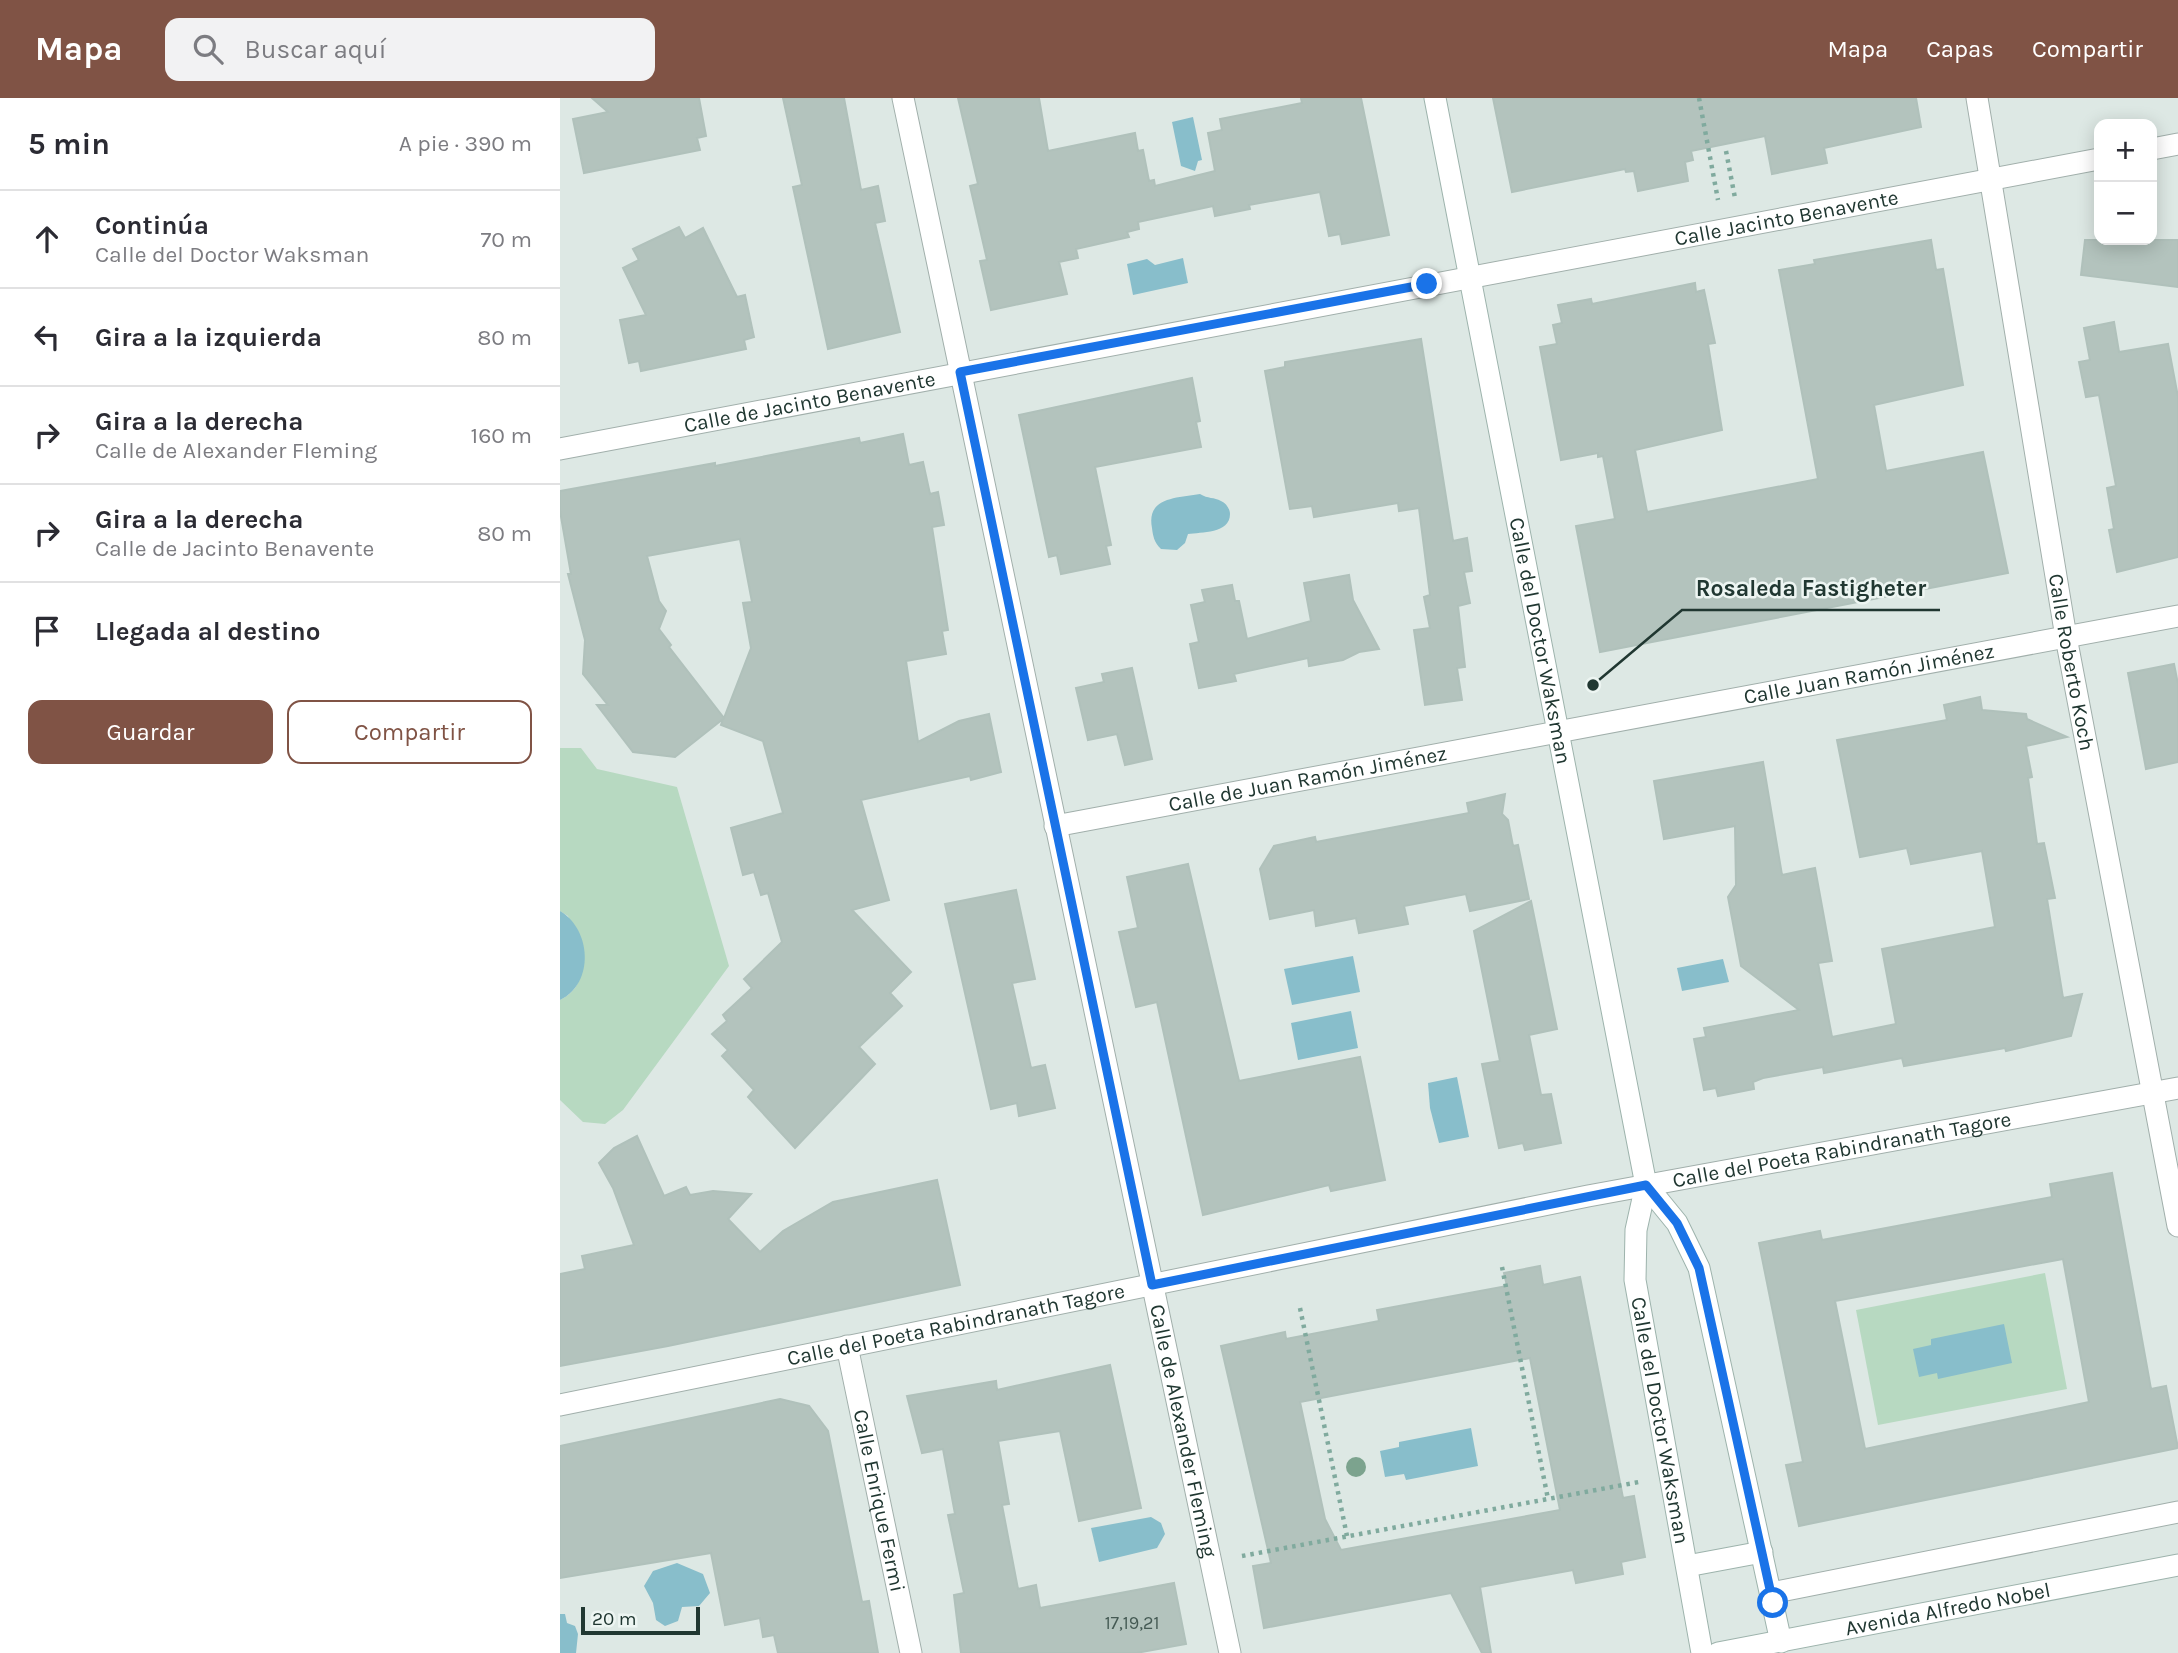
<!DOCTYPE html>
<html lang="es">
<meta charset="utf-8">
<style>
:root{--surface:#fff;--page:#f2f2f3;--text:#2b2b33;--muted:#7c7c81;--line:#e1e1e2;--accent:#805345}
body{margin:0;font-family:Karla,sans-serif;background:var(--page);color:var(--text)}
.controls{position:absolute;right:21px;top:21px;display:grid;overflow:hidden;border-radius:14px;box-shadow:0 4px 18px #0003}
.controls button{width:63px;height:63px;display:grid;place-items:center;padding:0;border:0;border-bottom:2px solid var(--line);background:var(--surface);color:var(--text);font:35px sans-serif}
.scale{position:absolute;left:21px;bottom:18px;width:119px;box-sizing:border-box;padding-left:7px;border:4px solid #203731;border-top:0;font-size:19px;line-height:24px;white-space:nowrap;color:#203731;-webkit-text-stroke:5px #edf5f2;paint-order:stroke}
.stop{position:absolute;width:21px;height:21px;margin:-16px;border:5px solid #1a73e8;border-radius:50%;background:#fff}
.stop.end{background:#1a73e8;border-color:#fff;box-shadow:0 2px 7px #0008}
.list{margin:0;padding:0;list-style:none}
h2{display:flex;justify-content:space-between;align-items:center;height:91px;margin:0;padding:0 28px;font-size:30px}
h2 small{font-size:23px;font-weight:400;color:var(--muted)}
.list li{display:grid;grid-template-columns:46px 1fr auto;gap:21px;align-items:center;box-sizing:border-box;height:98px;padding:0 28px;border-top:2px solid var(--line)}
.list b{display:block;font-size:26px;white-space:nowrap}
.list p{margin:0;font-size:23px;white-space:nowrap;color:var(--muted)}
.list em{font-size:23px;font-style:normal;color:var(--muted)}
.actions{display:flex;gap:14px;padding:21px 28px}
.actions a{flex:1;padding:16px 0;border:2px solid var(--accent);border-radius:14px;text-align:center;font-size:24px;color:var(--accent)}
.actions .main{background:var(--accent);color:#fff}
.icon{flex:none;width:38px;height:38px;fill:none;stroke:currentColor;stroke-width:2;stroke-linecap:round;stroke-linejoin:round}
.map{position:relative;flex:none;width:1618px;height:1555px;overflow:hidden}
header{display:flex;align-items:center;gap:42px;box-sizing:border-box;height:98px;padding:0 35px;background:var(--accent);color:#fff}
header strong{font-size:33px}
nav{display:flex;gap:38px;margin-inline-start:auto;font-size:24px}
.search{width:490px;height:63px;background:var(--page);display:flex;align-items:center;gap:18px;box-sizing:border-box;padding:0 24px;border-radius:14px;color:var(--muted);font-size:26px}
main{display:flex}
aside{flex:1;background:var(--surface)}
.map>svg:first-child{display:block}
</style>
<header>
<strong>Mapa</strong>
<div class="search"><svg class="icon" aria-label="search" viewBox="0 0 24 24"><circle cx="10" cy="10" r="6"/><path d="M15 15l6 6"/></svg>Buscar aquí</div>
<nav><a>Mapa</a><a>Capas</a><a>Compartir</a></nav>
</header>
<main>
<aside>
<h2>5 min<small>A pie · 390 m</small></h2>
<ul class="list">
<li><svg class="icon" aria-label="ahead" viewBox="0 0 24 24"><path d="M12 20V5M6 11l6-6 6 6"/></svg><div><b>Continúa</b><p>Calle del Doctor Waksman</p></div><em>70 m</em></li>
<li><svg class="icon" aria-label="left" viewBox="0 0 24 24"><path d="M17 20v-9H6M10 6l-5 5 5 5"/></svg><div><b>Gira a la izquierda</b></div><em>80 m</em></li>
<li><svg class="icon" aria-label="right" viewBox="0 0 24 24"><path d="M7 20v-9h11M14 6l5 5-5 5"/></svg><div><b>Gira a la derecha</b><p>Calle de Alexander Fleming</p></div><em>160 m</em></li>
<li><svg class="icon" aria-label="right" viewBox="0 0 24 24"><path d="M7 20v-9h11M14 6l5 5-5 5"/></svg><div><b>Gira a la derecha</b><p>Calle de Jacinto Benavente</p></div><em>80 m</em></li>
<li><svg class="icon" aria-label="arrive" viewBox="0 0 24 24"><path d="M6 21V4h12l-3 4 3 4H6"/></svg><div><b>Llegada al destino</b></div></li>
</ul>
<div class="actions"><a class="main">Guardar</a><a>Compartir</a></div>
</aside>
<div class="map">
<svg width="1618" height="1555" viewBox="0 0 1618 1555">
<rect width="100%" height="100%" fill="#dde8e4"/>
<!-- green -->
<g fill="#b7d9c1">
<path d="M0 650H21L37 671 117 689 169 868 63 1012 45 1026 23 1024 0 1002V902C36 884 17 847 8 818L0 813Z"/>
<polygon points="1485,1175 1507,1291 1318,1327 1296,1212"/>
</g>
<!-- water -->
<g fill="#88becb">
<polygon points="633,19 642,62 638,63 635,73 621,68 612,24"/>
<polygon points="623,160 628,185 573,197 567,166 587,161 595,167"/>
<path d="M640 396C648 401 654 399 661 403 666 405 670 411 670 416 670 436 641 434 628 436L625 445 617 452 601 451C594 444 593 438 592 430 586 399 617 400 640 396Z"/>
<path d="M0 813C31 831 35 885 0 902Z"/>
<polygon points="793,858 800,894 732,907 724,871"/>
<polygon points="1163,861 1169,884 1122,893 1117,870"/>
<polygon points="791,913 798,950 738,962 731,925"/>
<polygon points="897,979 909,1039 879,1045 870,1010 868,985"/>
<polygon points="1444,1226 1452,1265 1378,1281 1377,1275 1359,1279 1353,1251 1371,1247 1371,1241"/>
<polygon points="911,1330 918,1368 846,1382 844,1376 825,1379 820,1353 839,1349 839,1344"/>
<polygon points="591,1419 601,1425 605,1436 597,1450 539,1464 531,1430"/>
<polygon points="117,1465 143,1476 150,1495 139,1508 122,1509 118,1523 105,1528 96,1522 93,1505 84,1488 93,1473"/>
<polygon points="0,1516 5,1516 7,1525 15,1528 18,1536 16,1555 0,1555"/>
</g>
<!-- building -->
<g fill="#b3c3bd" stroke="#b0c1bb" stroke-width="2" fill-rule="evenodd">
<polygon points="32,0 139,0 146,38 137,40 140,52 24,75 13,21 48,14"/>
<polygon points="223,0 284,0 301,92 318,88 325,123 315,125 340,234 268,251 233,89 242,87"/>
<polygon points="398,0 479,0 488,53 575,35 578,53 583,52 589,83 594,82 595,88 655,73 648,35 662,32 660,21 742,5 741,0 801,0 829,137 782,146 780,136 769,138 760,94 689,107 690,111 655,118 653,108 578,124 579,131 567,134 569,139 516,151 518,160 499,164 507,196 431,212 420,163 427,162 410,88 418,86"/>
<polygon points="933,0 1356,0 1361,29 1264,50 1267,65 1212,76 1205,38 1131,53 1133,62 1125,64 1128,83 1078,93 1074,73 1066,74 1065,71 952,94"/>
<polygon points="119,129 125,140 143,130 177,199 185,197 194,239 184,242 186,251 81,273 79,263 69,265 60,222 86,217 63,170 79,162 73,151"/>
<polygon points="1371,142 1376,172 1383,171 1403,287 1314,307 1326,373 1423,354 1448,475 1040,554 1016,428 1055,421 1043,358 1038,359 1038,355 1001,362 980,249 997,246 993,227 1002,225 998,207 1031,201 1032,206 1135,185 1136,194 1144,192 1155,245 1148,246 1162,332 1075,352 1087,414 1258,381 1219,172 1255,166 1254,162"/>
<polygon points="1525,142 1618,142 1618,189 1521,177"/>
<polygon points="1554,224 1559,254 1608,246 1618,299 1618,459 1557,474 1549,432 1554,431 1547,390 1556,388 1539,297 1526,299 1519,264 1530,262 1524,230"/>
<polygon points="861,241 893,443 907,440 912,473 904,474 910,505 898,508 905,569 897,570 902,602 865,607 854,532 870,530 864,499 870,497 859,410 839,413 838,405 754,419 752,408 730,411 705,273 725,269 725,264"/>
<polygon points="632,280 640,323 636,324 641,349 535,369 551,447 546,448 550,466 501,476 497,457 489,459 459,317"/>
<path d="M343 336 349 367 363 364 370 396 378 394 384 427 372 429 388 532 382 533 386 556 346 563 358 644 399 623 429 616 441 674 411 682 410 678 301 702 329 802 292 812 351 874 330 895 342 908 299 949 315 966 235 1050 188 999 194 992 162 958 168 952 152 936 167 923 163 917 192 890 184 881 222 844 208 795 201 797 194 774 183 777 171 730 223 715 203 643 161 627 163 621 115 659 73 654 37 607H48L23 576 25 542 8 476H11L0 413V393L155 365V368L299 340 300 345ZM180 441 192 504 183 505 191 550 164 620 109 549 111 547 99 531 106 513 99 503 87 458Z"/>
<polygon points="789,477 793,502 819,551 799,554 783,562 749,568 748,560 674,576 676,583 639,590 630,546 639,544 631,507 645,504 642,492 672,487 675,503 679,503 687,541 751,523 744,485"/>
<polygon points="1614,566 1618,586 1618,664 1586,671 1568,575"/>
<polygon points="572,570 592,661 565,667 557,636 528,642 516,590 544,584 542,576"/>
<polygon points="1420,599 1422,612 1466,616 1467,621 1507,639 1466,648 1472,679 1468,680 1477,746 1484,745 1495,800 1487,801 1503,900 1522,896 1511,938 1446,953 1445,950 1344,968 1342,960 1264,975 1263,969 1203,980 1193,984 1194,991 1158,998 1156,990 1144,992 1134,941 1146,939 1144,930 1239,912 1181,868 1168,799 1176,787 1175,728 1104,741 1094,683 1203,664 1222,777 1255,770 1272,863 1258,865 1272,939 1336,926 1322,851 1435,829 1422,753 1351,766 1347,750 1300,759 1277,642 1387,622 1384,607"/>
<polygon points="945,696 942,716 948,722 953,748 958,747 969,801 910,813 906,796 844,808 848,826 799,835 796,820 756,828 754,812 710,821 700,771 714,748 755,739 756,744 909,715 907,705"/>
<polygon points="628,766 679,983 800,959 825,1082 771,1093 769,1087 643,1117 597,904 576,909 559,834 578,830 567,779"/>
<polygon points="456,792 475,881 452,885 471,970 485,967 495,1010 459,1018 457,1005 431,1011 385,806"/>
<polygon points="971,803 997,931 969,937 981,997 991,996 1001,1045 965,1052 963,1045 939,1050 922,966 940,963 914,833"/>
<polygon points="77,1038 104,1098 126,1089 130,1097 153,1093 191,1096 168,1121 200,1154 223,1133 273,1104 377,1082 400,1187 108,1248 0,1268 0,1176 25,1171 22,1158 74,1147 53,1090 39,1065 54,1050"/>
<path d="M1552 1075 1591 1291 1606 1288 1618 1350 1239 1428 1226 1367 1243 1364 1199 1145 1260 1133 1262 1142 1492 1099 1490 1086ZM1503 1161 1529 1304 1305 1351 1275 1203Z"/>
<path d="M980 1168 983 1187 1020 1179 1063 1400 1074 1398 1085 1459 1061 1464 1063 1476 1016 1485 1013 1472 920 1489 931 1555H922L891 1495 704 1530 693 1468 711 1465 661 1248 725 1234 726 1241 819 1223 817 1212 947 1188 944 1175ZM970 1260 1000 1412 781 1452 765 1421 740 1304Z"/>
<polygon points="550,1267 581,1410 519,1423 500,1333 438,1343 449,1406 442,1407 458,1491 476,1487 480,1510 614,1485 626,1546 576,1555 401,1555 394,1497 404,1495 388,1417 395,1416 383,1351 362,1355 347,1298 436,1283 437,1292"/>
<polygon points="220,1301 249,1308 268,1333 302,1504 309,1503 318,1555 218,1555 214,1537 203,1539 200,1520 165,1527 151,1455 0,1480 0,1348"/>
</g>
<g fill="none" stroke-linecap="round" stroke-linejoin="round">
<defs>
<polyline id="lane" points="1211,1495 1618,1414"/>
<g id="street">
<path id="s1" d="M343 0 670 1555"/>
<path id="s2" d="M1417 0 1506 539 1618 1128"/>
<polyline points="1592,51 1618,46"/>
<path id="s3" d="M0 351 1539 61"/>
<path id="s4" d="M495 728 1618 518"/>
<path id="s5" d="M287 1248 351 1555"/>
<path id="s6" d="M0 1307 1028 1098 1618 990"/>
</g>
<g id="secondary">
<path id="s7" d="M875 0 1086 1087 1076 1132 1075 1182 1142 1555"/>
<polyline points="1086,1087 1117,1125 1139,1170 1221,1544"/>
<polyline points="1127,1468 1202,1454"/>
<path id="s8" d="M1158 1555 1618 1467"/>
</g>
</defs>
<!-- lane casing -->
<use href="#lane" stroke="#a1afab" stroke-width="23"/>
<!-- street casing -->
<use href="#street" stroke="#a1afab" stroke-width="23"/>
<!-- secondary casing -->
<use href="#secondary" stroke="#9db3ac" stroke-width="23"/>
<!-- path -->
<g stroke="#80aa9e" stroke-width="4.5" stroke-dasharray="3.5 5" stroke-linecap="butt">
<polyline points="1139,0 1158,102"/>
<polyline points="1166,53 1175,100"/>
<polyline points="942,1169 988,1401"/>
<polyline points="740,1210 787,1438"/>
<polyline points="682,1458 1079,1384"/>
</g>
<!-- lane -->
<use href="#lane" stroke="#fff" stroke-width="21"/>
<!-- street -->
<use href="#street" stroke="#fff" stroke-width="21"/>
<!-- secondary -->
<use href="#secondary" stroke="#fff" stroke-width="21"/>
</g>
<!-- trees -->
<circle fill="#7ca38e" cx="796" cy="1369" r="10"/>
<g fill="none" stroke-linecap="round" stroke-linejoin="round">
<!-- route -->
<polyline stroke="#1a73e8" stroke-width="9" points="867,186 400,274 592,1187 1086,1087 1117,1125 1139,1170 1213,1505"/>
</g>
<g text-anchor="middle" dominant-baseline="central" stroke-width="5" stroke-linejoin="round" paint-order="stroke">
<!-- number labels -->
<g font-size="18" fill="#455a54">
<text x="572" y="1525">17,19,21</text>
</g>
<!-- street labels -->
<g font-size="21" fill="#203731" stroke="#edf5f2">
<text stroke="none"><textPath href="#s3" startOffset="1248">Calle Jacinto Benavente</textPath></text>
<text stroke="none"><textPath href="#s3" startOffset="254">Calle de Jacinto Benavente</textPath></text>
<text stroke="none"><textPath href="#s7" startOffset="553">Calle del Doctor Waksman</textPath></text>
<text stroke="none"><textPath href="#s2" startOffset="572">Calle Roberto Koch</textPath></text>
<text stroke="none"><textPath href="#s4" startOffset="828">Calle Juan Ramón Jiménez</textPath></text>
<text stroke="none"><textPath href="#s4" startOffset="257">Calle de Juan Ramón Jiménez</textPath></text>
<text stroke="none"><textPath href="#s6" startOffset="1307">Calle del Poeta Rabindranath Tagore</textPath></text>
<text stroke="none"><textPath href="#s6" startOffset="404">Calle del Poeta Rabindranath Tagore</textPath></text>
<text stroke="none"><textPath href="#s7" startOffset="1346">Calle del Doctor Waksman</textPath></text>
<text stroke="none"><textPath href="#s1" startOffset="1362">Calle de Alexander Fleming</textPath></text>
<text stroke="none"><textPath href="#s5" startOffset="158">Calle Enrique Fermi</textPath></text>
<text stroke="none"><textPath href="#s8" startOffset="234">Avenida Alfredo Nobel</textPath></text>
</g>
</g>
<!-- callouts -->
<path fill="none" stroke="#203731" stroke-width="2.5" d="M1033 587L1122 512H1380"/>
<circle fill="#203731" stroke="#edf5f2" stroke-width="2.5" cx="1033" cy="587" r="7"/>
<g font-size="23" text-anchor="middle" font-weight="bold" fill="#203731" stroke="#edf5f2" stroke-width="5" stroke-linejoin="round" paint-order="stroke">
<text x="1251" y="498">Rosaleda Fastigheter</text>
</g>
</svg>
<div class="controls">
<button>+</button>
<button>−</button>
</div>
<div class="scale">20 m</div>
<div class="stop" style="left:1213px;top:1505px"></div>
<div class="stop end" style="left:867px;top:186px"></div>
</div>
</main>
